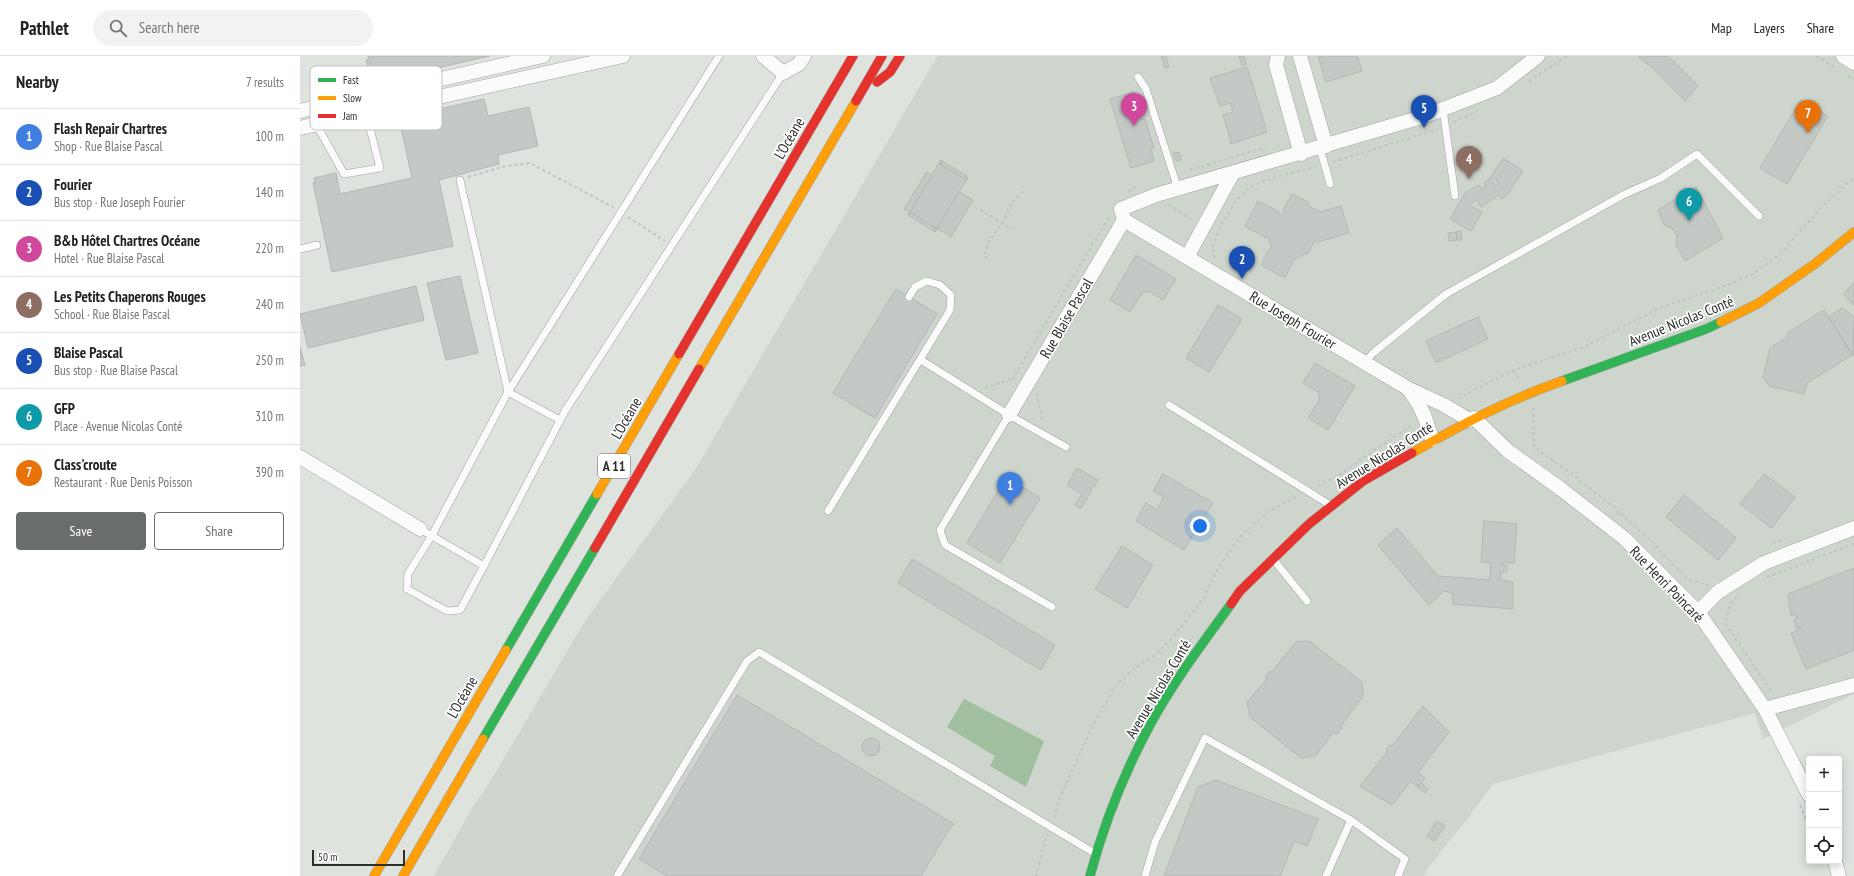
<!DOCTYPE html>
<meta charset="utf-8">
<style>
:root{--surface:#fff;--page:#f2f2f2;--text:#222;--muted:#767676;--line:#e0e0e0;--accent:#6a6e6a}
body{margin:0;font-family:"PT Sans Narrow",sans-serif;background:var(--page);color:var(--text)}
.controls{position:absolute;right:12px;bottom:12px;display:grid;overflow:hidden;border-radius:4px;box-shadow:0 2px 10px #0003}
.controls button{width:36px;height:36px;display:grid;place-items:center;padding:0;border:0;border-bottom:1px solid var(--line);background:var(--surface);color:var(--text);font:20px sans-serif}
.scale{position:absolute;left:12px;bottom:10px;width:93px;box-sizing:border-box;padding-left:4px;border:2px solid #2c2f2b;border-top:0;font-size:11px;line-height:14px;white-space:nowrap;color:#2c2f2b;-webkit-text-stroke:3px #fff;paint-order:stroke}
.you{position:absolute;left:900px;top:470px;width:14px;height:14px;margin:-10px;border:3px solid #fff;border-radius:50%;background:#1a73e8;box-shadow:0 0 0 6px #1a73e833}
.badge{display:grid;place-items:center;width:26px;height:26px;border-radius:50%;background:var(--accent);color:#fff;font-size:13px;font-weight:700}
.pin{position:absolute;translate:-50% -33px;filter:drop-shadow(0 1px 2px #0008)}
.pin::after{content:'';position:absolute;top:21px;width:14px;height:12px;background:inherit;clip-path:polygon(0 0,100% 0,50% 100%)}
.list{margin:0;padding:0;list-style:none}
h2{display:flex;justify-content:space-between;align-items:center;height:52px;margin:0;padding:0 16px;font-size:17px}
h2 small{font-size:13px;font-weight:400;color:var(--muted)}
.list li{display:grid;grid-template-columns:26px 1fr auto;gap:12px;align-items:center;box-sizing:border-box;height:56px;padding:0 16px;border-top:1px solid var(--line)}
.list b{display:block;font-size:15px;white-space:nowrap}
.list p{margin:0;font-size:13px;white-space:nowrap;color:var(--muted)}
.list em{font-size:13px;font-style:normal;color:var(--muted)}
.actions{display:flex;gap:8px;padding:12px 16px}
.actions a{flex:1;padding:9px 0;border:1px solid var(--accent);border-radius:4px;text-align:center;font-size:14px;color:var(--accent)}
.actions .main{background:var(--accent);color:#fff}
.icon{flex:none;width:22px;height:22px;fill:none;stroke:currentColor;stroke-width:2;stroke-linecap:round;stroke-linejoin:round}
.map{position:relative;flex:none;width:1554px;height:820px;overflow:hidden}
header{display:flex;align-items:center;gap:24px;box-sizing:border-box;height:56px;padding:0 20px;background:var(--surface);border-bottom:1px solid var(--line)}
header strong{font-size:19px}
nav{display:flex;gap:22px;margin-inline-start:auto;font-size:14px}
.search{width:280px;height:36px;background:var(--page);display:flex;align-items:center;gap:10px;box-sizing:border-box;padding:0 14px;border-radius:22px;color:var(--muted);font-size:15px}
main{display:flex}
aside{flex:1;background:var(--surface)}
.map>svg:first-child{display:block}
</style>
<header>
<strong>Pathlet</strong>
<div class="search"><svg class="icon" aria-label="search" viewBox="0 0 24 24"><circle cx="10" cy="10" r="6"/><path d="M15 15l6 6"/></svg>Search here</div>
<nav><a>Map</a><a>Layers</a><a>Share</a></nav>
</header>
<main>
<aside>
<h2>Nearby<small>7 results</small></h2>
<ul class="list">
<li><span class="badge" style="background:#3f7fe0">1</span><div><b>Flash Repair Chartres</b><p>Shop · Rue Blaise Pascal</p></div><em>100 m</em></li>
<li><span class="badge" style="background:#1a4fb4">2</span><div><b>Fourier</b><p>Bus stop · Rue Joseph Fourier</p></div><em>140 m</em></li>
<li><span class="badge" style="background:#d1479c">3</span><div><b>B&amp;b Hôtel Chartres Océane</b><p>Hotel · Rue Blaise Pascal</p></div><em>220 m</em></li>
<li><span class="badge" style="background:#8d6e63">4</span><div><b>Les Petits Chaperons Rouges</b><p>School · Rue Blaise Pascal</p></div><em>240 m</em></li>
<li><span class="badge" style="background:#1a4fb4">5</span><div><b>Blaise Pascal</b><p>Bus stop · Rue Blaise Pascal</p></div><em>250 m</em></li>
<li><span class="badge" style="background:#0f9aa8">6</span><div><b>GFP</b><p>Place · Avenue Nicolas Conté</p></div><em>310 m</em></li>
<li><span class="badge" style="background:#e8710a">7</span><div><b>Class'croute</b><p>Restaurant · Rue Denis Poisson</p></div><em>390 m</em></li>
</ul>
<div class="actions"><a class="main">Save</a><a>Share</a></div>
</aside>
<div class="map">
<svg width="1554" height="820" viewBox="0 0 1554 820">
<rect width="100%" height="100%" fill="#dee3de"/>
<!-- built -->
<polygon fill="#cdd5cc" points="640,0 1554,0 1554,638 1463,683 1455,657 1193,728 1172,757 1128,812 1124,820 134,820 172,752 190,726 285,565 395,414 637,1"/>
<!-- water -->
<polygon fill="#a0bf9e" points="664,643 744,685 726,731 690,710 695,700 647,671"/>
<!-- building -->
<g fill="#c5c9c5" stroke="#b4b8b4">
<polygon points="68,0 190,0 71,27 66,4 69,3"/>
<polygon points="861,0 866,0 869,11 865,12"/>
<polygon points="939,0 944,0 946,8 942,10"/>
<polygon points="1018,0 1057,0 1062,15 1026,26"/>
<polygon points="1338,0 1368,0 1398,30 1385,45 1349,8 1348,9"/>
<polygon points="947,11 967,76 930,88 931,85 923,59 933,56 931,47 920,50 910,22"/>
<polygon points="834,36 842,64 845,63 854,92 851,93 854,105 831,112 810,43"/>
<polygon points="184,43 188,60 229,51 238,90 198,99 199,108 139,124 153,190 32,216 13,127 15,127 14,122 36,117 40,138 112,122 99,62"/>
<polygon points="1501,44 1528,60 1487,128 1460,112"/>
<polygon points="879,96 881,104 876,105 873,97"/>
<polygon points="1203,102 1223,115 1207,139 1202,143 1199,139 1181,151 1177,144 1173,146 1171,150 1182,156 1171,175 1150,163 1165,137 1179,129 1181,133 1186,130 1184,126 1190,122 1195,130 1199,126 1191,121"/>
<polygon points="641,104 640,108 665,123 668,121 635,176 636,172 611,157 608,159"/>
<polygon points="642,105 667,120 665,123 640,108"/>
<polygon points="627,116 632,120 610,156 604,153"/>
<polygon points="1396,131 1423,182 1385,205 1376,189 1377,180 1373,173 1364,169 1358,154"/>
<polygon points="659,136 673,144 651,181 637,172"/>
<polygon points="992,138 1008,146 1007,149 1020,156 1041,150 1049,177 1018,186 1015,185 1008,197 994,203 985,222 961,209 969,193 971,194 972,192 968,181 965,181 945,170 958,145 979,156 978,158 980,159 985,155 983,154"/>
<polygon points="611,157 636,172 634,175 609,160"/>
<polygon points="1161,175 1162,184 1157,184 1156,176"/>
<polygon points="1156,176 1157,184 1149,185 1148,177"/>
<polygon points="836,199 876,223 863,244 849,235 842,237 830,256 810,244"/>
<polygon points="160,220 178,297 146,304 127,227"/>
<polygon points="1554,227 1554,249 1543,238"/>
<polygon points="116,230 124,264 8,292 0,258"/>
<polygon points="596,233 637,258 575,362 533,337"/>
<polygon points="918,249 942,263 909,316 886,302"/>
<polygon points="1542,252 1554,261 1553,300 1529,261"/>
<polygon points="1524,254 1552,299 1507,327 1504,338 1469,330 1463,321 1470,292 1489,280 1487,277"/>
<polygon points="1178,261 1188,283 1136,307 1126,285"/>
<polygon points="0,291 5,309 0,310"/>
<polygon points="1015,307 1055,330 1028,374 1008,362 1020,343 1018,336 1003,327"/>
<polygon points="777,412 798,424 794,431 792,430 790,433 792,434 781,452 775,449 782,438 767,429"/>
<polygon points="863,418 913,447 902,464 893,459 886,471 895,476 884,494 836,465 846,447 857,454 864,441 853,435"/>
<polygon points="1464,418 1495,441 1472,472 1440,448"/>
<polygon points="706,421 740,442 700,507 667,487"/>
<polygon points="1384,439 1436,482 1418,504 1366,461"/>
<polygon points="1184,465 1217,468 1214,507 1202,506 1202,509 1207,509 1207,516 1201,516 1200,524 1213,526 1213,553 1153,548 1152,537 1144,535 1129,549 1078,489 1097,472 1138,520 1190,524 1191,507 1181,506"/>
<polygon points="822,490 853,509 827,552 795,533"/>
<polygon points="612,503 755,589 741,614 598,527"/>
<polygon points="1554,512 1554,594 1506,613 1491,577 1501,573 1500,571 1497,573 1494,564 1497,563 1495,558 1491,560 1488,538"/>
<polygon points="1009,585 1062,626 1063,640 1040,671 1042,672 1037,678 1034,676 1015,700 1001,702 950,661 947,646 967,623 965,621 970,615 971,617 996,586"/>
<polygon points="437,639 654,768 650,772 621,820 367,820 339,803"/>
<polygon points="1123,650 1149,676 1118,716 1125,722 1118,731 1111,725 1092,749 1060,730 1088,695 1086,694 1090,689 1092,690"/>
<circle cx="571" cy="691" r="9"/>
<polygon points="916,724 1018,763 1007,790 994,785 980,820 864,820 898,731"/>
<polygon points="1121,727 1128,733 1125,737 1118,731"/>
<polygon points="1137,765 1145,770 1134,785 1127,780"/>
</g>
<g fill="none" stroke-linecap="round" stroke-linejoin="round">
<defs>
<g id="lane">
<polyline points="838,21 846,33 878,133"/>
<polyline points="12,52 16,68 44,118 80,112 62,41"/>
<polyline points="1143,53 1155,140"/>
<polyline points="1020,92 1030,128"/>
<polyline points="160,124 208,336 260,364"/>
<polyline points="0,193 17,189"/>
<polyline points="621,304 709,359 766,391"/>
<polyline points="1065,306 1073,297 1146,238 1323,139 1361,122 1397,98 1459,160"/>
<polyline points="869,349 1030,449"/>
<polyline points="709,359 640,474 645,489 752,551"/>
<polyline points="528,455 650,254 651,239 640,229 627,225 615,231 609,241"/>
<polyline points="120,473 184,510 265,355 483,17"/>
<polyline points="973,503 1007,545"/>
<polyline points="184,510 160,554 147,555 107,533 108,518 132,479 208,336 419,0"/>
<polyline points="317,820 447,605 459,596 796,798"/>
<polyline points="845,820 855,786 905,682 1051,764 1105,803 1098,820"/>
<polyline points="1026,820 1051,764"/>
</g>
<g id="street">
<polyline points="463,0 483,17 499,8 504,0"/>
<polyline points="978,0 976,9 1001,98"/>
<polyline points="1000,0 1026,90"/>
<polyline points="1543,0 1554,7"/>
<polyline points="0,55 243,0"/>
<polyline points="0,72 323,0"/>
<polyline points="887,201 933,117"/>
<path d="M1110 335C1122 351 1127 365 1132 384"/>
<polyline points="709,359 824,164"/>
<polyline points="1174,362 1208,395 1261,433 1324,482 1398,556 1465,653 1509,739"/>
<polyline points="1169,364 1144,349 1109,333 824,164 821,153 856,139 1125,60 1197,32 1238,0"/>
<polyline points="0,401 120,473"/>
<polyline points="1398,556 1418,536 1464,507 1554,472"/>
<polyline points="1465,653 1554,629"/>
<polyline points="1535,805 1539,820"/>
</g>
<g id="fast">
<polyline points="1262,325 1406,273 1421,266"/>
<polyline points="206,594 297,438"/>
<polyline points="183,683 295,492"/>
<path d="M790 820C804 767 825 715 851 667 874 625 903 587 931 548"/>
</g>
<g id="slow">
<polyline points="1421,266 1459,247 1516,207 1554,176"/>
<polyline points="399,313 556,45"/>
<path d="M1112 397C1162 368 1208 344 1262 325"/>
<polyline points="297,438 379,298"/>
<polyline points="74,820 206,594"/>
<polyline points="103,820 183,683"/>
</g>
<g id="jam">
<polyline points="577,26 590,16 600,0"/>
<polyline points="556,45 582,0"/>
<polyline points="379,298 553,0"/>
<polyline points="295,492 399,313"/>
<polyline points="931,548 940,535 1009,468 1063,425 1112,397"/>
</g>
</defs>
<!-- lane casing -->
<use href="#lane" stroke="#a0a3a0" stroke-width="8"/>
<!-- street casing -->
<use href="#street" stroke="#a0a3a0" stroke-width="15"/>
<!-- fast casing -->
<use href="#fast" stroke="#a0a3a0" stroke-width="10"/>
<!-- slow casing -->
<use href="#slow" stroke="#a0a3a0" stroke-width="10"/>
<!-- jam casing -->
<use href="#jam" stroke="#a0a3a0" stroke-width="10"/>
<!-- path -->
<g stroke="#c1c3c0" stroke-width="2" stroke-dasharray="3 3" stroke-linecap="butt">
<polyline points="1516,0 1534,11"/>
<polyline points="1548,20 1554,23"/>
<polyline points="1229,25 1267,0"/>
<polyline points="1154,66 1177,55"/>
<polyline points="1033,106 1137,73"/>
<polyline points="890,114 963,92 964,95"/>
<polyline points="168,121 206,110 230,107 313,151"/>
<polyline points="829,136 831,132 837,131"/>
<polyline points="869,149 892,164"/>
<polyline points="675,151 712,173"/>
<polyline points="328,161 365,185"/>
<polyline points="688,202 684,200 689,185 702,168 712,146 722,136 726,138"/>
<path d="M915 202 912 192C918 174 934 142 950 132 963 123 998 116 1015 111"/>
<polyline points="1214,314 1219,324"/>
<polyline points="715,323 713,322 809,161"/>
<polyline points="685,332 713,322"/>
<polyline points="737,337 742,364 740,366"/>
<polyline points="1158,342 1214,314 1284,291 1359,252 1430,228 1453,218 1480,198 1521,152 1554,121"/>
<polyline points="1233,352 1234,392 1272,418 1319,456"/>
<polyline points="1018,430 1041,418 1068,398 1113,369"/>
<polyline points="1316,459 1319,456 1348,482 1387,523 1408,529"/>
<polyline points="1473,487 1486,483"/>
<polyline points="1467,521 1554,488"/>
<polyline points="1437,541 1430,548 1425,567 1473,638"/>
<polyline points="1500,749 1509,771"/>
<polyline points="754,761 762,737 793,669 816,629 832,614 852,601 870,585 903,543 919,511 940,481 969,455 998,440"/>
<polyline points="736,820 747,779"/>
</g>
<!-- lane -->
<use href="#lane" stroke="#fafbfa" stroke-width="7"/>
<!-- street -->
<use href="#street" stroke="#fafbfa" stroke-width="14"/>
<!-- fast -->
<use href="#fast" stroke="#30b455" stroke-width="9"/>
<!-- slow -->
<use href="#slow" stroke="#ff9f0a" stroke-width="9"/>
<!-- jam -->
<use href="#jam" stroke="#e5322d" stroke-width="9"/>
</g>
<g text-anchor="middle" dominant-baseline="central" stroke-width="3.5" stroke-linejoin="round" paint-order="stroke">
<!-- shield labels -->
<rect fill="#fff" stroke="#6b6d6b" stroke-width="1" x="298" y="398" width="32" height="24" rx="3"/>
<g font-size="14" font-weight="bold" fill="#2c2f2b">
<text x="314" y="410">A 11</text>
</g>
<!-- street labels -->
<g font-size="15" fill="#2c2f2b" stroke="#fff">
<text transform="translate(489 82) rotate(-60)">L’Océane</text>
<text transform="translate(766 262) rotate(-60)">Rue Blaise Pascal</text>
<text transform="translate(993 264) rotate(31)">Rue Joseph Fourier</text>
<text transform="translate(1381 265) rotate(-22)">Avenue Nicolas Conté</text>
<text transform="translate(326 362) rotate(-60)">L’Océane</text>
<text transform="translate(1084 399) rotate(-32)">Avenue Nicolas Conté</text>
<text transform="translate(1367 528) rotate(46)">Rue Henri Poincaré</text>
<text transform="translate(858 633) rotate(-59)">Avenue Nicolas Conté</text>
<text transform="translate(162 641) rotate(-60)">L’Océane</text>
</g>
</g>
<!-- legend -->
<rect x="10" y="10" width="132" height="64" rx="6" fill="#fff" stroke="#c0c1bf" stroke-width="1"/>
<rect x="18" y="22" width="18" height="4" fill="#30b455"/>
<rect x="18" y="40" width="18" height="4" fill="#ff9f0a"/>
<rect x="18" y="58" width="18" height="4" fill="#e5322d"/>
<g font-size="11" fill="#2c2f2b">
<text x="43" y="28">Fast</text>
<text x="43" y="46">Slow</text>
<text x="43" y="64">Jam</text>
</g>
</svg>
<div class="controls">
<button>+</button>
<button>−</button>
<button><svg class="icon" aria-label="locate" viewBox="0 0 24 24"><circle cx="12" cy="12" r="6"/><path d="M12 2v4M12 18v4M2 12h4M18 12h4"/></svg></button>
</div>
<div class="scale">50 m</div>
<div class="you"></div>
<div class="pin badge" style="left:710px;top:449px;background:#3f7fe0">1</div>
<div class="pin badge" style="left:942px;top:223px;background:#1a4fb4">2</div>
<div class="pin badge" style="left:834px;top:70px;background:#d1479c">3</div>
<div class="pin badge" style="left:1169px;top:123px;background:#8d6e63">4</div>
<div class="pin badge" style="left:1124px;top:72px;background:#1a4fb4">5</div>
<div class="pin badge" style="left:1389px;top:165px;background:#0f9aa8">6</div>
<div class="pin badge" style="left:1508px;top:77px;background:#e8710a">7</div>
</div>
</main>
